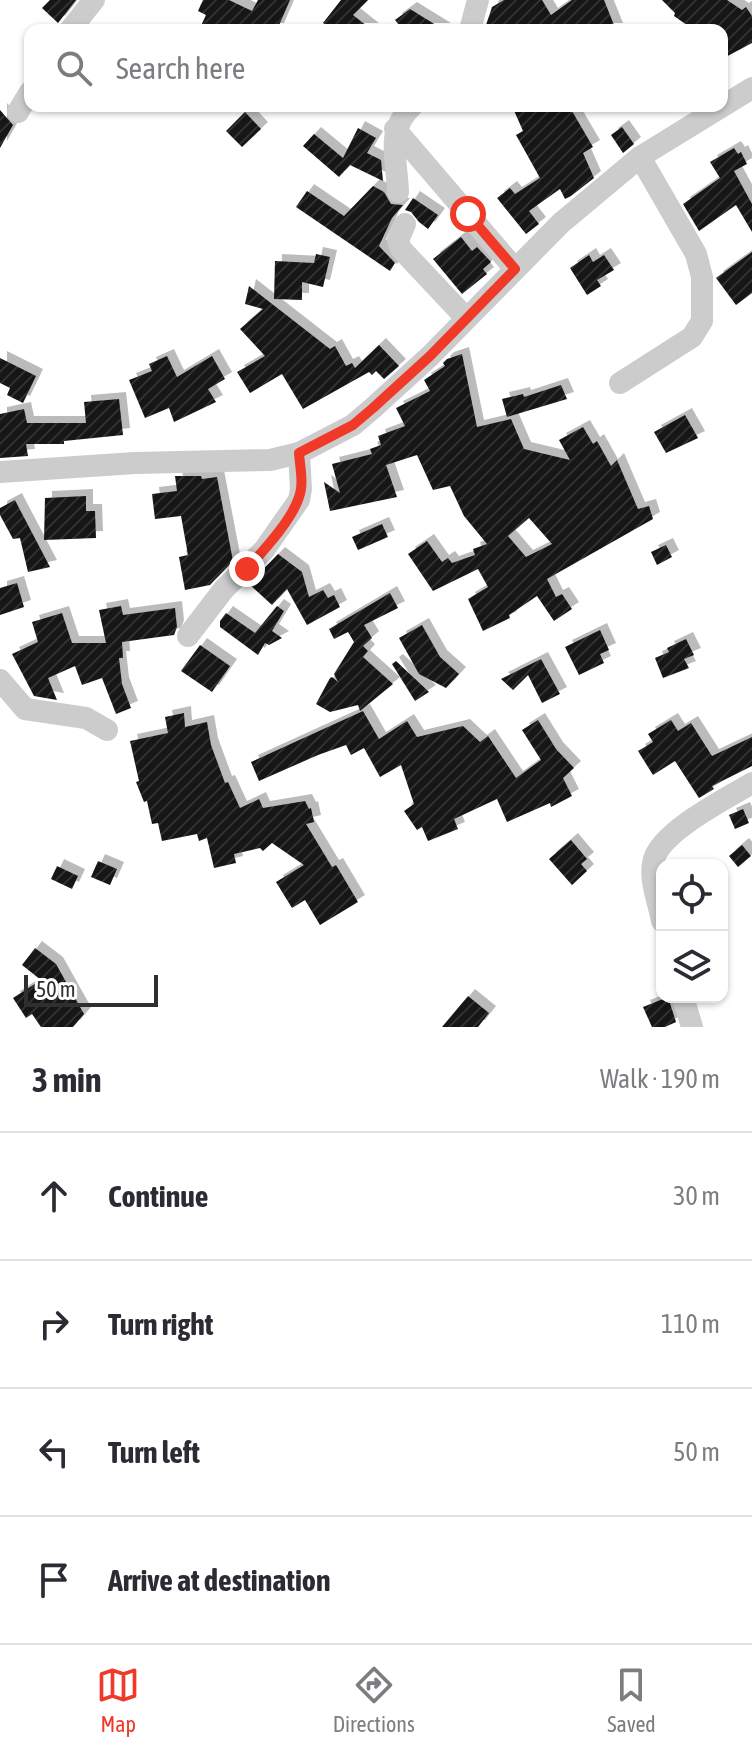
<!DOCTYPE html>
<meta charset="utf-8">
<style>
:root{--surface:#fff;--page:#f2f2f3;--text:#2b2b33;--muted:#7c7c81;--line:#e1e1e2;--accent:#f03a27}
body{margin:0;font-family:"Asap Condensed",sans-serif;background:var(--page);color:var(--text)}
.controls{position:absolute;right:24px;bottom:24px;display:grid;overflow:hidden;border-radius:16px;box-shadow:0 2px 6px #0004}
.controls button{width:72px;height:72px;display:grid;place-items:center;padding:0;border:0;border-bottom:2px solid var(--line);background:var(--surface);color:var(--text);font:40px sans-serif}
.scale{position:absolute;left:24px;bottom:20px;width:134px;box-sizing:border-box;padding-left:8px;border:4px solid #2f2f2f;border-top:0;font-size:22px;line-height:28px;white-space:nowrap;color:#2f2f2f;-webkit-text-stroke:6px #fff;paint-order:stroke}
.stop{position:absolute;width:24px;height:24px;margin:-18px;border:6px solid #f03a27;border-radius:50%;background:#fff}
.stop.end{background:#f03a27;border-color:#fff;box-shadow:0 2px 8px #0008}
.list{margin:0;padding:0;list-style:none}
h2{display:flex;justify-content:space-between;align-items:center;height:104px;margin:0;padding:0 32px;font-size:34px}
h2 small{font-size:26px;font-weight:400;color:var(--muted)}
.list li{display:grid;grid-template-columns:52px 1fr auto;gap:24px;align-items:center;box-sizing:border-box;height:128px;padding:0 32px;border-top:2px solid var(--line)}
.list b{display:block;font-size:30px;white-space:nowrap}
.list em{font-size:26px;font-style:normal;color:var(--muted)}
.icon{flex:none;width:44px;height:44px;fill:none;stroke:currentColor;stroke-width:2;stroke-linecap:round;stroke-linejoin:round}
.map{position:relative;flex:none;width:752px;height:1027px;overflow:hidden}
.search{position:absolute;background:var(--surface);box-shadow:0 2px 6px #0004;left:24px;right:24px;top:24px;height:88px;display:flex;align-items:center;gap:20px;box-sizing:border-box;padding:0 28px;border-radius:16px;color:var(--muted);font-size:30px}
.sheet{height:616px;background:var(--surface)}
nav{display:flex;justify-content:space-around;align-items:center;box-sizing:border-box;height:112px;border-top:2px solid var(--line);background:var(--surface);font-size:22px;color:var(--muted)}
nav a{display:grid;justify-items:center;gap:4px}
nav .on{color:var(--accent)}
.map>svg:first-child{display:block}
</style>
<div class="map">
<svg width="752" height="1027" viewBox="0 0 752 1027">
<defs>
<pattern id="building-hatch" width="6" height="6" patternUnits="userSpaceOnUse" patternTransform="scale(2)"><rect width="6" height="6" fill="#161616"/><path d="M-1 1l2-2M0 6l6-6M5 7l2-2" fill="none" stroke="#303030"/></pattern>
<filter id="shadow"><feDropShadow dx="7" dy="-7" stdDeviation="0" flood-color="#0004"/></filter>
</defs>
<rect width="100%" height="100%" fill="#fff"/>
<!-- building -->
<g fill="url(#building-hatch)" fill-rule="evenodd" filter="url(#shadow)">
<polygon points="50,0 76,0 58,23 42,8"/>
<polygon points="203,0 229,0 252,11 258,0 290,0 277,30 199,30 206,15 198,11"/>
<polygon points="341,0 368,0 353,15 372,30 332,30 323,23"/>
<polygon points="504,0 542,0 551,15 572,0 604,0 616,30 497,30 486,25 492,7"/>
<polygon points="662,0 727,0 742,10 746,7 752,16 752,43 722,59 722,30 694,30 674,16 675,13"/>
<polygon points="410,9 444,30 403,30 395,20"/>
<polygon points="512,106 569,106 593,147 583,153 594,178 571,196 565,199 560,189 529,211 539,224 526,234 497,198 510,188 515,194 540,178 516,135 523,131"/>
<polygon points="0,110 13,125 0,148"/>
<polygon points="245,112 261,129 242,147 226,131"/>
<polygon points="622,127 634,144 623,153 611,135"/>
<polygon points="358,128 376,138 367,153 381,160 383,181 350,165 339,177 303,146 314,134 343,158"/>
<polygon points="734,148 738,154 741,152 747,164 734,171 752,204 752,232 736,205 699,231 683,204 720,178 710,162"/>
<polygon points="373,186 384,192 391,204 403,205 392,218 379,246 395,263 390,271 296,207 307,191 344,216"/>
<polygon points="413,198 438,215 428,229 419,222 411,212 405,210"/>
<polygon points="461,237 472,251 477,247 491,262 483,269 487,274 462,294 433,259"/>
<polygon points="752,252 752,293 736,305 716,278"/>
<polygon points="316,254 330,257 323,287 302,282 302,300 274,299 275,261 314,263"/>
<polygon points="589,255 593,262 604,255 614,270 597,280 601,286 587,295 570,268"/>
<polygon points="249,286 330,349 335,346 346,366 352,363 355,368 379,345 399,366 384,379 376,371 372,375 369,372 303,409 282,374 250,393 237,372 265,356 240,329 263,309 245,304"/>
<path d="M462 354 477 427 511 419 524 449 570 460 559 440 583 427 593 444 597 441 611 466 617 460 638 509 649 506 653 519 547 579 556 597 562 594 572 609 554 621 537 596 509 615 510 618 483 631 468 599 488 587 478 569 433 591 408 554 427 541 442 562 448 558 452 563 475 555 473 549 487 544 464 516 450 486 433 490 417 455 386 465 397 497 330 511 324 482 340 493 332 464 372 454 370 449 381 445 378 436 405 426 396 408 430 391 424 380 445 366 443 363 447 359ZM529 518 552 544 526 557 508 536Z"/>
<polygon points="167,356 177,377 212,356 225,379 208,389 216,402 174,422 169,408 145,418 129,380 152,371 149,364"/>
<polygon points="0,358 36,376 23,403 7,395 10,388 0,383"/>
<polygon points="561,385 567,399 507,417 502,399 523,394 524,397"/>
<polygon points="119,399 123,435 64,441 64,444 26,444 28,456 0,458 0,414 24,409 27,423 86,423 84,402"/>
<polygon points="685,415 698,438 666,453 654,432"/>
<polygon points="175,476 201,476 202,479 217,477 233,561 210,585 185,590 179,557 188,555 181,516 155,519 152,494 177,491"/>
<polygon points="86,496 86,511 95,511 96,538 44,540 45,498"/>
<polygon points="15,500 18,506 50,567 28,572 20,538 13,539 0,515 0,508"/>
<polygon points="382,524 388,537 358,550 352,537"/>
<polygon points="666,545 672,557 657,565 651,552"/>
<polygon points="278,554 302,572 309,597 323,590 328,598 334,595 340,607 307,625 287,589 272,605 249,584"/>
<polygon points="17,583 24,607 0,615 0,588"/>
<polygon points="390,593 398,608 364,625 372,638 363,646 368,651 363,657 393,684 360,711 358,705 330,712 316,704 330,678 332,677 338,682 334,674 354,642 348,632 334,639 329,629"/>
<polygon points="121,606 123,615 175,608 177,627 174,635 122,642 123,658 119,658 122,684 131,708 116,714 102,678 82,685 75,666 48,678 57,700 34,696 12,654 38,642 32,622 62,613 72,643 106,643 99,610"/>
<polygon points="277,606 284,611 272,631 282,638 269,645 265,643 258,655 220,627 220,621 226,613 255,633"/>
<polygon points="422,625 440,657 459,674 446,688 419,674 399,638"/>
<polygon points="600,630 609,650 600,654 604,663 579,675 565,647"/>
<polygon points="686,639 694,655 684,659 689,668 663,678 655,658 669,652 667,648"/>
<polygon points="200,645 230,666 212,692 181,671"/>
<polygon points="541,659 560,694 542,703 528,675 513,690 501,679"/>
<polygon points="396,661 429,692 415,701 392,664"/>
<polygon points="363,711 379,739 407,721 417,737 463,726 480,742 488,736 516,778 541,760 522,730 538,720 556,749 574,768 563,778 572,796 551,807 550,803 507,822 497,799 454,819 458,829 428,841 422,827 417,830 404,811 414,804 401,765 380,777 364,748 351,755 346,745 318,755 259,781 251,762"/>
<polygon points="184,713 185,727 207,722 211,745 225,783 228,782 240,808 259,799 263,808 305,801 309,809 311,808 314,822 306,824 332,867 336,865 358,902 320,925 305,900 292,908 276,882 304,865 272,843 263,851 260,848 234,854 236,863 214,868 207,838 199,841 197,834 162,841 158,823 152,824 147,801 144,802 136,782 139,781 130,741 168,733 165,717"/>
<polygon points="671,720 678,731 691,723 712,756 752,737 752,766 712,786 714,789 699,798 675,761 653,775 638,751 653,742 648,734"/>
<polygon points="743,809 749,823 735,829 729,815"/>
<polygon points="571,840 587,859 581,864 587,871 572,885 549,859"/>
<polygon points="742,845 751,856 738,867 729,856"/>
<polygon points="98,861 117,869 110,885 91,877"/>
<polygon points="57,866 78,876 72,889 51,879"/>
<polygon points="35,948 56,964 84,1014 73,1027 41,1027 32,1014 26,1018 13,998 41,980 22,965"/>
<polygon points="468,996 489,1013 478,1027 442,1027"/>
<polygon points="668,997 676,1022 665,1027 652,1027 643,1007"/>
</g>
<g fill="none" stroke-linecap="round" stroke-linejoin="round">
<!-- minor -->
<g stroke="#ccc" stroke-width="22">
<polyline points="70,30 94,0"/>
<polyline points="470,30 478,0"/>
<polyline points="18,112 30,92"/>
<polyline points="395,129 515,269"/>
<path d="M398 192C397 158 385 132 412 106"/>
<polyline points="405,224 398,240 401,249 466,318"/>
<polyline points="620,383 692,337 702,321 702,277 696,254 640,157"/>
<polyline points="0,472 135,463 270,460 299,453 353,425 373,408 430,356 561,223 640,157 752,88"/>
<polyline points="188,636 224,589 264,550 299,500 301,489 299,453"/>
<polyline points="0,680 25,709 86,718 107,730"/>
<path d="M662 921C659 903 648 878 654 859 663 830 726 799 752 783"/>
<polyline points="683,997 692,1027"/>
</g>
</g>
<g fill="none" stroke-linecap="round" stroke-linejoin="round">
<!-- route -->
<path stroke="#f03a27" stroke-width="10" d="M247 569C263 551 292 520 299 497 304 484 300 467 299 453L353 425 373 408 430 356 515 269 468 214"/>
</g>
</svg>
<div class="controls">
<button><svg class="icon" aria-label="locate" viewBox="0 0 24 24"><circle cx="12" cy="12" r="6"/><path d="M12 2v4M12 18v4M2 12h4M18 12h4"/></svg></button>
<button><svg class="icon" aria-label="layers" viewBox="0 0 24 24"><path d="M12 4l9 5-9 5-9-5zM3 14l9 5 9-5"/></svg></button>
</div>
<div class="scale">50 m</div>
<div class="stop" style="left:468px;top:214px"></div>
<div class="stop end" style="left:247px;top:569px"></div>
<div class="search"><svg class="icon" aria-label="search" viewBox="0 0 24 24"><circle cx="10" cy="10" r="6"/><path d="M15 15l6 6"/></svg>Search here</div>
</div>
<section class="sheet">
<h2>3 min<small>Walk · 190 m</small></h2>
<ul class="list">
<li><svg class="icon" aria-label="ahead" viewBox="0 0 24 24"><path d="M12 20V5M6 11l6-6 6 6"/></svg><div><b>Continue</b></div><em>30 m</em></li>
<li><svg class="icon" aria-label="right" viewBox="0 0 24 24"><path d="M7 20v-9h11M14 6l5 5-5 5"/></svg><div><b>Turn right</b></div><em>110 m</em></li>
<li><svg class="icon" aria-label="left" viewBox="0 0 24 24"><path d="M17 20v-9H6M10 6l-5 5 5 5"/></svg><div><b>Turn left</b></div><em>50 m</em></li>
<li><svg class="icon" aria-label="arrive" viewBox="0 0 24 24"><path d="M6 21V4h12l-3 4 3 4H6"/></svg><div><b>Arrive at destination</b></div></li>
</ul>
</section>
<nav>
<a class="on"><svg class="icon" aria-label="map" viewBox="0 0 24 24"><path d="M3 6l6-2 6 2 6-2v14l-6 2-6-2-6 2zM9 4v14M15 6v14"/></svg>Map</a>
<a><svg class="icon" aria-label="directions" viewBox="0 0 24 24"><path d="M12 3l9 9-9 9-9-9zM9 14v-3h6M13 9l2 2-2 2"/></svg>Directions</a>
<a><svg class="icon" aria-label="saved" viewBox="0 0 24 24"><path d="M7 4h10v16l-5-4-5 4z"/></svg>Saved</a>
</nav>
